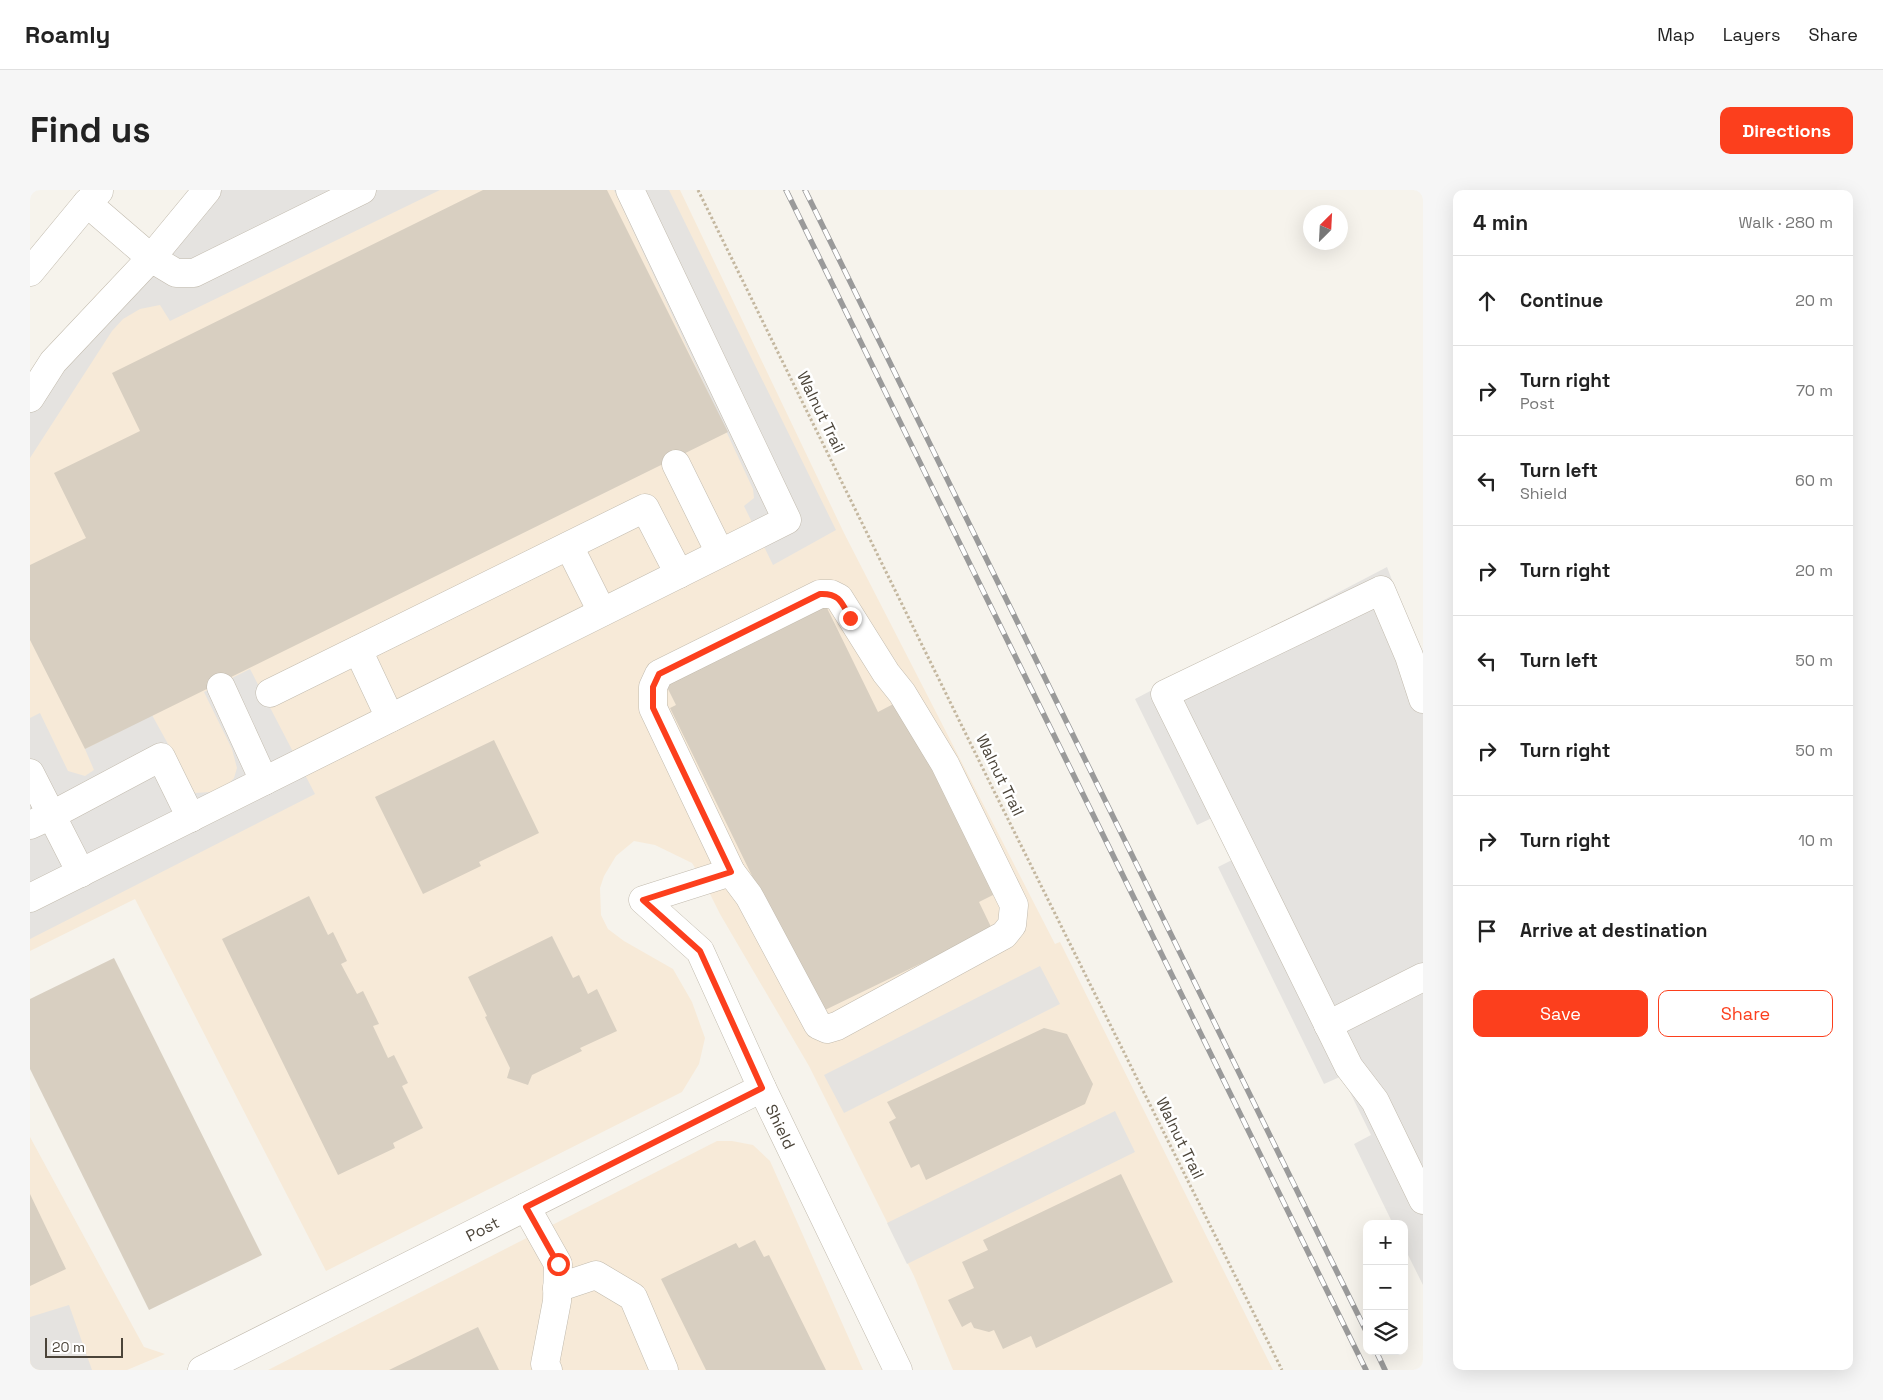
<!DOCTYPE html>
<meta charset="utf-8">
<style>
:root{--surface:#fff;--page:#f6f6f6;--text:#222;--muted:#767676;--line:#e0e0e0;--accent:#fc3f1d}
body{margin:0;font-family:"Space Grotesk",sans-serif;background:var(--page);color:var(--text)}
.controls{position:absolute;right:15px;bottom:15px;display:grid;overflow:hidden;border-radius:10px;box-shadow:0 5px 20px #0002}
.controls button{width:45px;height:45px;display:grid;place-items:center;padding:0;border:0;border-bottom:1px solid var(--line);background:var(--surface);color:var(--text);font:25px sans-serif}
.compass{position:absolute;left:1273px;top:15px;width:45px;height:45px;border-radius:50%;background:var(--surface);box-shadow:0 5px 20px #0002;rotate:24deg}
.scale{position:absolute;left:15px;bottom:12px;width:78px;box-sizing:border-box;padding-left:5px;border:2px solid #4b4439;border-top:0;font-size:14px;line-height:18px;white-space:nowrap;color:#4b4439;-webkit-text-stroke:4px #fff;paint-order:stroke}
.stop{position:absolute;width:15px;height:15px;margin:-11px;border:4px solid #fc3f1d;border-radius:50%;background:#fff}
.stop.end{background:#fc3f1d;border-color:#fff;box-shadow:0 1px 5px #0008}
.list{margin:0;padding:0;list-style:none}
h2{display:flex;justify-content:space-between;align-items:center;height:65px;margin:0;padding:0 20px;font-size:21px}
h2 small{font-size:16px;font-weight:400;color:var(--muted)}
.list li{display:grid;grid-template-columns:32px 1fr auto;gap:15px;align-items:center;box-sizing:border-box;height:90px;padding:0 20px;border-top:1px solid var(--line)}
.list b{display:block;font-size:19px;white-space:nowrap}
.list p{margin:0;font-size:16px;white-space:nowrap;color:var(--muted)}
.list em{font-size:16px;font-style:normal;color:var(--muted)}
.actions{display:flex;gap:10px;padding:15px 20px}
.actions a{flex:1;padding:11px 0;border:1px solid var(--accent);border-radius:10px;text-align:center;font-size:18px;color:var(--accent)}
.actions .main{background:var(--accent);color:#fff}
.icon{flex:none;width:28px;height:28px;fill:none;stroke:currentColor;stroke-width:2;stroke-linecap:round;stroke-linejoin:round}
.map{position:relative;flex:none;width:1393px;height:1180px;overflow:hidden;border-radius:10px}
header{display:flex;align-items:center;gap:30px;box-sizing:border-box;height:70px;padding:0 25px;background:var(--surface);border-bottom:1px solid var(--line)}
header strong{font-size:24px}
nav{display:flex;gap:28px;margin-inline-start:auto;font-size:18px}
.intro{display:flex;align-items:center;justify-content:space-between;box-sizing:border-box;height:120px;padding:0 30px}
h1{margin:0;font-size:35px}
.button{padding:12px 22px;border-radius:10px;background:var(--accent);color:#fff;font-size:18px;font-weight:700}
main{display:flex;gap:30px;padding:0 30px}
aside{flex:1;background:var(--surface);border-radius:10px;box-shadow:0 5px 20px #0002}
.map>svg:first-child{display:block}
</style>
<header>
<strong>Roamly</strong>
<nav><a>Map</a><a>Layers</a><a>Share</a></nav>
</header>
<div class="intro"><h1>Find us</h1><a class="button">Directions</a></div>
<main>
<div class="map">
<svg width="1393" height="1180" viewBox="0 0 1393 1180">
<rect width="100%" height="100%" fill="#f6f3ec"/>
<!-- commercial -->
<g fill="#f7ead8">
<polygon points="171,0 650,0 814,343 1025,754 1030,752 1243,1180 923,1180 884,1086 779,876 690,724 674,692 662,673 625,655 604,651 586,666 574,686 570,698 571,725 578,739 594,751 643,779 662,812 675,848 669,874 652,902 296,1081 105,709 0,761 0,208 64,107"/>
<polygon points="0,947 114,1157 135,1164 97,1180 0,1180"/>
<polygon points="687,951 702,951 723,955 740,971 833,1180 238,1180"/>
</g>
<!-- parking -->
<g fill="#e5e3e0">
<polygon points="182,0 410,0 140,131 130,115 110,119 93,129 82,141 0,268 0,218 58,121 136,73"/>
<polygon points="584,0 639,0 806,340 743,375 714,316 724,308 723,299"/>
<polygon points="1357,377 1393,471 1393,1095 1374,1057 1374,1034 1363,1034 1324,954 1341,945 1312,886 1294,894 1188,677 1204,669 1184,627 1167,635 1105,509"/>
<polygon points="220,479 285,604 0,749 0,528 10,523 38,581 55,586 64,580 55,559 122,525 165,603 181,602 197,596 204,588 207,578 202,559 174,502"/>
<polygon points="1010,776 1030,814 814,923 794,885"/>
<polygon points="1085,921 1105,962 877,1074 857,1033"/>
<polygon points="39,1115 62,1180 0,1180 0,1127"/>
</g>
<!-- building -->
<g fill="#d8cfc1">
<polygon points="453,0 577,0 698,242 55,559 0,450 0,375 56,348 24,283 110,241 82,183"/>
<polygon points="796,416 848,522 871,510 965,704 949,712 962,739 795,820 782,794 776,796 640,518 646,515 635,493"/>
<polygon points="464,550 509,643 449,672 451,676 393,704 345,607"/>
<polygon points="279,706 298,745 303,742 317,771 311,774 327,804 333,801 349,834 343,836 358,868 364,865 378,893 372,896 393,938 363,953 365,958 308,985 192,749"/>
<polygon points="522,746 543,788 549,785 558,804 567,799 587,841 550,858 552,861 502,885 498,895 477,888 480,878 455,827 457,826 438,787"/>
<polygon points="84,768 232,1065 119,1120 0,879 0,809"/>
<polygon points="1014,838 1037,844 1063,894 1055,914 896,990 889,974 881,978 859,932 866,928 857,912"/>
<polygon points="1091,984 1143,1092 1006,1158 1001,1146 973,1159 964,1140 959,1142 944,1138 941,1132 932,1137 918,1110 944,1098 932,1072 958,1060 953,1050"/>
<polygon points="0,1004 36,1079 0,1096"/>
<polygon points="725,1050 734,1067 739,1065 796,1180 676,1180 631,1089 706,1053 709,1058"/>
<polygon points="448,1137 469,1180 359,1180"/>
</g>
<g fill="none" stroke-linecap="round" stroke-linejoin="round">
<defs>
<g id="minor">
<polyline points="57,13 121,68 177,0"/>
<polyline points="0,82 57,13 69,1"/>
<polyline points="0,208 23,172 121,68 146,83 164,83 332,0"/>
<polyline points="646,274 690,363"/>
<polyline points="539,356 572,422"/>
<polygon points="790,404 801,404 809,408 856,483 872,503 915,574 984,715 982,735 974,745 807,836 797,839 788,835 719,706 701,682 623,518 623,497 629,484"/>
<polyline points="328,460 360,528"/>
<polyline points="191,497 234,591"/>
<polyline points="240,503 615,318 649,384"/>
<polyline points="1393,509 1379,466 1351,400 1135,504 1319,877 1345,911 1393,1010"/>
<polyline points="0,583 51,683"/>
<polyline points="0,635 22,625 131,567 161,628"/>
<path id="s1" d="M701 682 613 710 670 761 732 898 868 1180"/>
<polyline points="0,708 757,330 600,0"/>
<polyline points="1298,835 1393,787"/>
<polyline points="496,1017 528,1074 527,1111 515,1174 518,1180"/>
<polyline points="527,1098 566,1085 603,1107 634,1180"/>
<path id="s2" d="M172 1180 732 898"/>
</g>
</defs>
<!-- minor casing -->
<use href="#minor" stroke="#c2bbae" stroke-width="29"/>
<!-- path -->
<polyline stroke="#c4b79f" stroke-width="3" stroke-dasharray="2.5 2.5" stroke-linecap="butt" points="668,0 959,591 1252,1180"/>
<!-- minor -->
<use href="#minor" stroke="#fff" stroke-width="28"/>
<defs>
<g id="rail">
<polyline points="756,0 1336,1180"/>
<polyline points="775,0 1337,1143"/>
<polyline points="1346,1161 1355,1180"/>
</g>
</defs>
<!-- rail casing -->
<use href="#rail" stroke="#9a9a9a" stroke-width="5.5"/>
<!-- rail -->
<use href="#rail" stroke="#fff" stroke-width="4" stroke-dasharray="11" stroke-linecap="butt"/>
</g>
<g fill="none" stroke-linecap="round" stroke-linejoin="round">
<!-- route -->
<path stroke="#fc3f1d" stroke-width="6" d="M528 1074 496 1017 732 898 670 761 613 710 701 682 623 518V497L629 484 790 404C810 403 812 413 820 428"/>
</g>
<g text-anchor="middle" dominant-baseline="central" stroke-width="5" stroke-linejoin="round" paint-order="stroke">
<!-- street labels -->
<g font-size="16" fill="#4b4439" stroke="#fff">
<text transform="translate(791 222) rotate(64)">Walnut Trail</text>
<text transform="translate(970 585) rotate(64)">Walnut Trail</text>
<text stroke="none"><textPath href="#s1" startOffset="362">Shield</textPath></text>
<text transform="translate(1150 948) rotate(64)">Walnut Trail</text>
<text stroke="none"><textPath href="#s2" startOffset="314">Post</textPath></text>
</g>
</g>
</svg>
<div class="controls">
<button>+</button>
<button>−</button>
<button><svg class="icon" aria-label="layers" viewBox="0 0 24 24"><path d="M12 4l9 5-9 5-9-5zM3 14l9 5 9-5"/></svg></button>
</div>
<svg class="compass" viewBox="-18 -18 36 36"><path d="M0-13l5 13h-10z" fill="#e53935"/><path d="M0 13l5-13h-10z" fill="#767676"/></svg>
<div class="scale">20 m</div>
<div class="stop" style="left:528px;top:1074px"></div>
<div class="stop end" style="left:820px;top:428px"></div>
</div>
<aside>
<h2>4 min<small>Walk · 280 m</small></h2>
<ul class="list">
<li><svg class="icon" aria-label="ahead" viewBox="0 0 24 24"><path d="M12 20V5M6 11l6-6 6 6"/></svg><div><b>Continue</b></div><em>20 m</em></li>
<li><svg class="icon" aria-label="right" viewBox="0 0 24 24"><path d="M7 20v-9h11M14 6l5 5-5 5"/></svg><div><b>Turn right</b><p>Post</p></div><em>70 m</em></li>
<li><svg class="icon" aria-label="left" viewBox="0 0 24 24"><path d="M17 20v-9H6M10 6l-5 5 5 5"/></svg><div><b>Turn left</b><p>Shield</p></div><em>60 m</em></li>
<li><svg class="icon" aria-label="right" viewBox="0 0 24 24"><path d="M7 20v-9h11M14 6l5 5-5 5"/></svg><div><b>Turn right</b></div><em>20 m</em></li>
<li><svg class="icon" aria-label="left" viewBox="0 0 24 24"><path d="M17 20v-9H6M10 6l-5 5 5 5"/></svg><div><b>Turn left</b></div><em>50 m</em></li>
<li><svg class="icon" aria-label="right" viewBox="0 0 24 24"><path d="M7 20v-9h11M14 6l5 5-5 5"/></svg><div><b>Turn right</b></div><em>50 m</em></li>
<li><svg class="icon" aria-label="right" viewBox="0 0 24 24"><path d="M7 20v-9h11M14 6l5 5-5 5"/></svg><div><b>Turn right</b></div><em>10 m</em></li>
<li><svg class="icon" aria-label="arrive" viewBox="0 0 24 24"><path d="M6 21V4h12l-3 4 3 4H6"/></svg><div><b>Arrive at destination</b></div></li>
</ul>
<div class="actions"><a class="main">Save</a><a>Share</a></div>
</aside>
</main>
